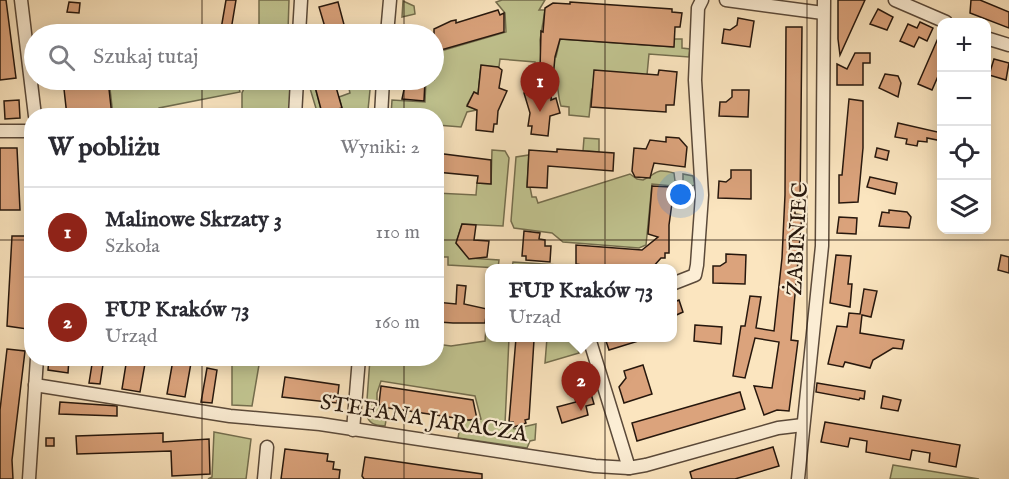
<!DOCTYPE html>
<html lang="pl">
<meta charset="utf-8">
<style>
:root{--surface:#fff;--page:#f7f7f7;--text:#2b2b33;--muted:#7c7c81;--line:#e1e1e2;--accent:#8f2418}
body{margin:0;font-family:"IM FELL English",serif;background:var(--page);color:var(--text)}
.controls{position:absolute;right:18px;top:18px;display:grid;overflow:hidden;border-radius:12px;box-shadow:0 3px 15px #0003}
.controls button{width:54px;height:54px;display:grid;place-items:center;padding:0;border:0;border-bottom:2px solid var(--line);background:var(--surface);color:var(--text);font:30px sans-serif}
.you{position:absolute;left:681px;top:195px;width:21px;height:21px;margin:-15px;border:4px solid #fff;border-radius:50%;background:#1a73e8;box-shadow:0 0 0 9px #1a73e833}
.badge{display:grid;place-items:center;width:39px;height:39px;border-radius:50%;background:var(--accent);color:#fff;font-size:20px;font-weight:700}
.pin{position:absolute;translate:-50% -50px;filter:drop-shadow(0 2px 3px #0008)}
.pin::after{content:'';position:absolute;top:32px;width:21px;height:18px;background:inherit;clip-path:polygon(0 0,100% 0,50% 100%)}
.popup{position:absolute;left:485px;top:264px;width:192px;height:78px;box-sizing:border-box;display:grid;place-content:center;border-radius:12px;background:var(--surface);filter:drop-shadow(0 2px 4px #0005);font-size:20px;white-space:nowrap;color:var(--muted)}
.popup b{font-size:22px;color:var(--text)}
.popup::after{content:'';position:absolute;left:50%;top:100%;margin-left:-12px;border:12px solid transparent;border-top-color:var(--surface)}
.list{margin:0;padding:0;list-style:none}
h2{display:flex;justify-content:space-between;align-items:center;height:78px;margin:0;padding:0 24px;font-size:26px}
h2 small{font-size:20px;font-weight:400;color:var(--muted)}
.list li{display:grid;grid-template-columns:39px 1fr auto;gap:18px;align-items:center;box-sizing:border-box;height:90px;padding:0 24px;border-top:2px solid var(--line)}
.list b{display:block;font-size:22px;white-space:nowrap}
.list p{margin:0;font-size:20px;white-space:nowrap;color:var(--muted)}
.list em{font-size:20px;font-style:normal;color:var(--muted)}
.icon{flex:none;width:33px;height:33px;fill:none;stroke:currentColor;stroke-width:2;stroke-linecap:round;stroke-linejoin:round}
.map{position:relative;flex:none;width:1009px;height:479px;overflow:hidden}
.search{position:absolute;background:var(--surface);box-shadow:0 3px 15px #0003;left:24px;top:24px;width:420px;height:66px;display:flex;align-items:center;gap:15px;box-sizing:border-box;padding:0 21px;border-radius:33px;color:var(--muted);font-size:22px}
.panel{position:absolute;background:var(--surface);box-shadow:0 3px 15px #0003;left:24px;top:108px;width:420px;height:258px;border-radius:24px}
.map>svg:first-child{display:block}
</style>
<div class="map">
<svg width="1009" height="479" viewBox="0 0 1009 479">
<rect width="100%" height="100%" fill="#fbe5bf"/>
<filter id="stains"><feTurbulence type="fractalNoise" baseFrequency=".00333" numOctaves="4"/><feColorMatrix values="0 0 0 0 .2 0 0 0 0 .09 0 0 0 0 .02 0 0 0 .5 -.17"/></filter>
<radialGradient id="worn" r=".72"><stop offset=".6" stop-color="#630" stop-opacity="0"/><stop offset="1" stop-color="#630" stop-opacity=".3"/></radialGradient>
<!-- green -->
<g fill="#c1c490" stroke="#746e4e" stroke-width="1.5">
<polygon points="259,0 289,0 288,31 295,32 295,34 259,34"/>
<path d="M502 0H545L539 10H545L540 40 541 56 556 57 560 39 673 47 674 39H682V48L690 49 689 57 649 54 647 75 592 89 589 117 569 115V107L561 106C557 94 559 82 553 71L535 70V62L500 59 499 67 481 66 478 94 474 92 467 105 477 110 467 112 461 127 437 125 436 116H391L392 100 425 102 426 80H434V53L506 32 505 13 496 2Z"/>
<polygon points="403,1 414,6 415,14 402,17"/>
<polygon points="109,80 237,80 240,92 159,108 158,115 113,115"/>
<polygon points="248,80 293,80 290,115 242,116 242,93"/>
<polygon points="311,80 321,80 314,83 322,113 342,108 339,97 350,93 347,80 371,80 368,110 376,111 375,115 318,115 309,85"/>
<polygon points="584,138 599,139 599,152 583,151"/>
<polygon points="492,150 505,151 509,158 503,226 462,224 456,243 469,258 499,260 498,268 448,265 448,257 437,257 436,193 476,195 477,183 491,184"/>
<path d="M529 155 527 187H530L532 197H536L538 203 630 174 637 179 643 180C658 173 655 168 674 173L675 181H683V174L693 176 695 185 688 187 687 201 675 200 673 186 652 184 646 245 639 248 563 242 552 233 514 228 511 221 516 157Z"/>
<polygon points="513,262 558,265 559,268 512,268"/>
<path d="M487 313 489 314 490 338H509L505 424H511L514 429 536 424 535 440 530 441 527 448 458 438 461 421 481 419 475 396 381 381 377 393V405L388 410 385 426C375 425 369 425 366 413L370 359 436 358 437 344 451 346 485 341Z"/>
<polygon points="547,338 574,338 579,353 545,363"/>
<polygon points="232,359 260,359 252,406 232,405"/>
<polygon points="214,432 251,439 246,479 208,479 212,477"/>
<polygon points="893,465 979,479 890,479"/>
</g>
<!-- building -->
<g fill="#dba37c" stroke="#26170d" stroke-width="1.5">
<polygon points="0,0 6,0 16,78 0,80"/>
<polygon points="226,0 236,0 231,30 221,29"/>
<polygon points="838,0 865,0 840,55 838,39"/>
<polygon points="971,0 980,0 1009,12 1009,28 970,13"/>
<polygon points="69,2 80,3 79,13 67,12"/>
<polygon points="338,2 346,32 327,34 319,7"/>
<polygon points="570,2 672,9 672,12 682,13 680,27 675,27 674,47 560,39 555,57 551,100 556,98 560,113 550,116 548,136 531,134 532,126 528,126 530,113 524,93 532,90 532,74 540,70 541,31 543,32 545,8 553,3 570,4"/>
<polygon points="878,9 893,17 887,30 870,24"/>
<polygon points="498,10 500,15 504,13 504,32 434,52 434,29 451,21 456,20 456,23"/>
<polygon points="738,18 754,21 750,47 722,43 724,29 730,30 737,25"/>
<polygon points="920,22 933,28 927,41 919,37 914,47 900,41 908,24 917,28"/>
<polygon points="786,27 802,27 800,204 795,204 795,214 802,215 791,340 798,341 789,411 777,410 764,415 754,386 772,388 779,342 755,338 745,378 733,376 741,326 745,326 750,296 761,297 756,328 774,331 782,258 785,195"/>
<polygon points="942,29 942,67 932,90 918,84"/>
<polygon points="855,53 870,53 870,63 863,63 863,85 837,85 837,64 847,69"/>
<polygon points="994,59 1009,63 1006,80 989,75"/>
<polygon points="481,65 498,67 502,70 499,88 507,91 498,111 497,124 494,124 493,132 476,130 477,110 467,106 474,92 478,94"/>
<polygon points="594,70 658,75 659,70 677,72 674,105 666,105 666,112 591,107"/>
<polygon points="885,74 898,76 901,83 898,97 879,88"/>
<polygon points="63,80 108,80 112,116 67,116"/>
<polygon points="321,80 334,80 342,108 322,113 314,83"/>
<polygon points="406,80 425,80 424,101 402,99"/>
<polygon points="732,90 749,90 748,117 719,116 720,102 726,102 732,97"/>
<polygon points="849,99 863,101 863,148 858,202 839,203 839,175 842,175"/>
<polygon points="19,100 20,118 5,119 4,101"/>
<polygon points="898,123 942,133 942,141 927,138 927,142 918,141 917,146 906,144 907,139 895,137"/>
<polygon points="666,137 679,138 687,147 685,167 654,163 650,178 635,177 632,171 634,148 646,149 650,140 666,142"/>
<polygon points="0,148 17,148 20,210 0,210"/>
<polygon points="877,148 889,151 887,160 875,157"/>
<polygon points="557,149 614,153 613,171 548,166 547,188 527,187 529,150 557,152"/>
<polygon points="436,153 491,160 491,184 477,183 478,176 436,172"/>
<polygon points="731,170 751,170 751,199 718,198 719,181 726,182 731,178"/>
<polygon points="870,177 897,183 895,194 867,187"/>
<polygon points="652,186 671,187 671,195 673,196 669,225 669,253 665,253 665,258 661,258 652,268 600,268 576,264 576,245 642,250 658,237 648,234"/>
<polygon points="889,210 907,212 911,217 909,228 879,226 882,212 889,213"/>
<polygon points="839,217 857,218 856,234 837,233"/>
<polygon points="462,224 476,225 474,240 489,241 487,257 469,259 456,243"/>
<polygon points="524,231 540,233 539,239 545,240 545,246 551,246 550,262 526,260 526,256 522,256"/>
<polygon points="12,236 32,236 27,329 7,326"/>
<polygon points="726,254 746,255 745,284 713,283 713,266 720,266 726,262"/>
<polygon points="836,255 851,256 848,284 852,284 850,307 830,303"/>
<polygon points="1001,255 1009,257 1009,273 998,270"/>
<polygon points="457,285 466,286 464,304 487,309 485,323 453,323 439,322 436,319 436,302 456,304"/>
<polygon points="864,289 877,291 871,317 862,315 860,333 904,340 902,349 893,348 873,360 870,368 845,362 843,367 828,364 837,326 847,327 849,313 860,314"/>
<polygon points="679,300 683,312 672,317 672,303"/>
<polygon points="695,325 722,327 721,344 694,341"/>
<polygon points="516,338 534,340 529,419 525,420 526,423 514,427 513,422 509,422"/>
<polygon points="605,338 644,338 645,339 609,350"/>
<polygon points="7,349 25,351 12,460 13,479 0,479 0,410"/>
<polygon points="49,358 69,358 68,373 48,370"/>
<polygon points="93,358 104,358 100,384 89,383"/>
<polygon points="127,358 146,358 140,392 122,389"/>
<polygon points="173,360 191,363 185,397 167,394"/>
<polygon points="643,365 652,394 624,403 619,387 626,378 624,371"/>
<polygon points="207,368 217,370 212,403 201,402"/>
<polygon points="585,373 594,404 586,406 588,415 562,423 557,407 576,402 569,378"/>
<polygon points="285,377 339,385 337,403 282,397"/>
<polygon points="817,383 865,391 864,399 860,398 859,400 816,392"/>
<polygon points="381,386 473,400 477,419 469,420 382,407 379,404"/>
<polygon points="740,392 745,409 637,441 632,423"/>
<polygon points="883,396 901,400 898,411 881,408"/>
<polygon points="60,402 117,406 117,416 59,414"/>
<polygon points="825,422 960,445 956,467 929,462 930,453 912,450 910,460 866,452 867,441 850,438 848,447 821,442"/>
<polygon points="163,433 163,442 209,439 210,474 172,476 171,451 77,454 76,436"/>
<rect x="46" y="438" width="8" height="8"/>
<polygon points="773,447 779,466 735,479 692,479 690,472 695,470"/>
<polygon points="285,449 328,454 327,461 334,462 333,469 340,470 339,479 281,479"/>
<polygon points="365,457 482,474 482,479 364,479 362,476"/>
</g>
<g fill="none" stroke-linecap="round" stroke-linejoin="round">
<defs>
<g id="minor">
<polyline points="21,0 35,116"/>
<polyline points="726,0 823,13"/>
<polyline points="895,0 946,22"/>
<polyline points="299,34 301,0"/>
<polyline points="387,34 390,0"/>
<polyline points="986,38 1009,45"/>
<polyline points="295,116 297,80"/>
<polyline points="381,116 383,80"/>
<polyline points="0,131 32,131"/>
<polyline points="672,284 695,275 697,265 702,195 695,80 698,8 702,0"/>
<polyline points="589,338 629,468"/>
<polyline points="35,385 230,416 320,424 595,466 629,468 646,465 778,428 803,425"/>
<polyline points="353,430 359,358"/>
<polyline points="29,479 37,358"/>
<polyline points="264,479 267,447"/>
<polyline points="798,479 822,246 824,0"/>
</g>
</defs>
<!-- minor casing -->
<use href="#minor" stroke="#5b4a3a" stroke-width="15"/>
<!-- minor -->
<use href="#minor" stroke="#fceed5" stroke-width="12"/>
</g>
<!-- grid -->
<path fill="none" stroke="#26170d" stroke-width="1.5" stroke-opacity="0.55" d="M202 0V34M404 0V34M605 0V479M807 0V479M202 80V116M404 80V116M0 240H32M436 240H1009M202 358V479M404 358V479"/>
<g text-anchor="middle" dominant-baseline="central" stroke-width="4.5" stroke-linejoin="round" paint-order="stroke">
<!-- street labels -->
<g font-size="22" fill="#26170d" stroke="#fceed5">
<text transform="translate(798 239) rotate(-87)">ŻABINIEC</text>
<text transform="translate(424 419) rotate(9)">STEFANA JARACZA</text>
</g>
</g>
<rect width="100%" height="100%" filter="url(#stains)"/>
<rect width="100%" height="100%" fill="url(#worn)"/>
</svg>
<div class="controls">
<button>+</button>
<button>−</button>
<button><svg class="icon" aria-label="locate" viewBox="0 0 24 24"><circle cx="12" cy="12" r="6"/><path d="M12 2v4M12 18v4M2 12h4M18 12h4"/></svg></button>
<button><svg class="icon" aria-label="layers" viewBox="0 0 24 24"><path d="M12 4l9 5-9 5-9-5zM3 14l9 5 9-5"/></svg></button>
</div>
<div class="you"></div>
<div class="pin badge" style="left:540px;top:112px">1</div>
<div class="pin badge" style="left:581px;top:411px">2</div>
<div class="popup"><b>FUP Kraków 73</b>Urząd</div>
<div class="search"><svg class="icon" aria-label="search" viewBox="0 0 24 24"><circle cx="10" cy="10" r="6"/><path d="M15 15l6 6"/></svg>Szukaj tutaj</div>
<section class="panel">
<h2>W pobliżu<small>Wyniki: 2</small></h2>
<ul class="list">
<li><span class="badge">1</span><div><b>Malinowe Skrzaty 3</b><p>Szkoła</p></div><em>110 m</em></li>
<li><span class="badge">2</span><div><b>FUP Kraków 73</b><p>Urząd</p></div><em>160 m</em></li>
</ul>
</section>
</div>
